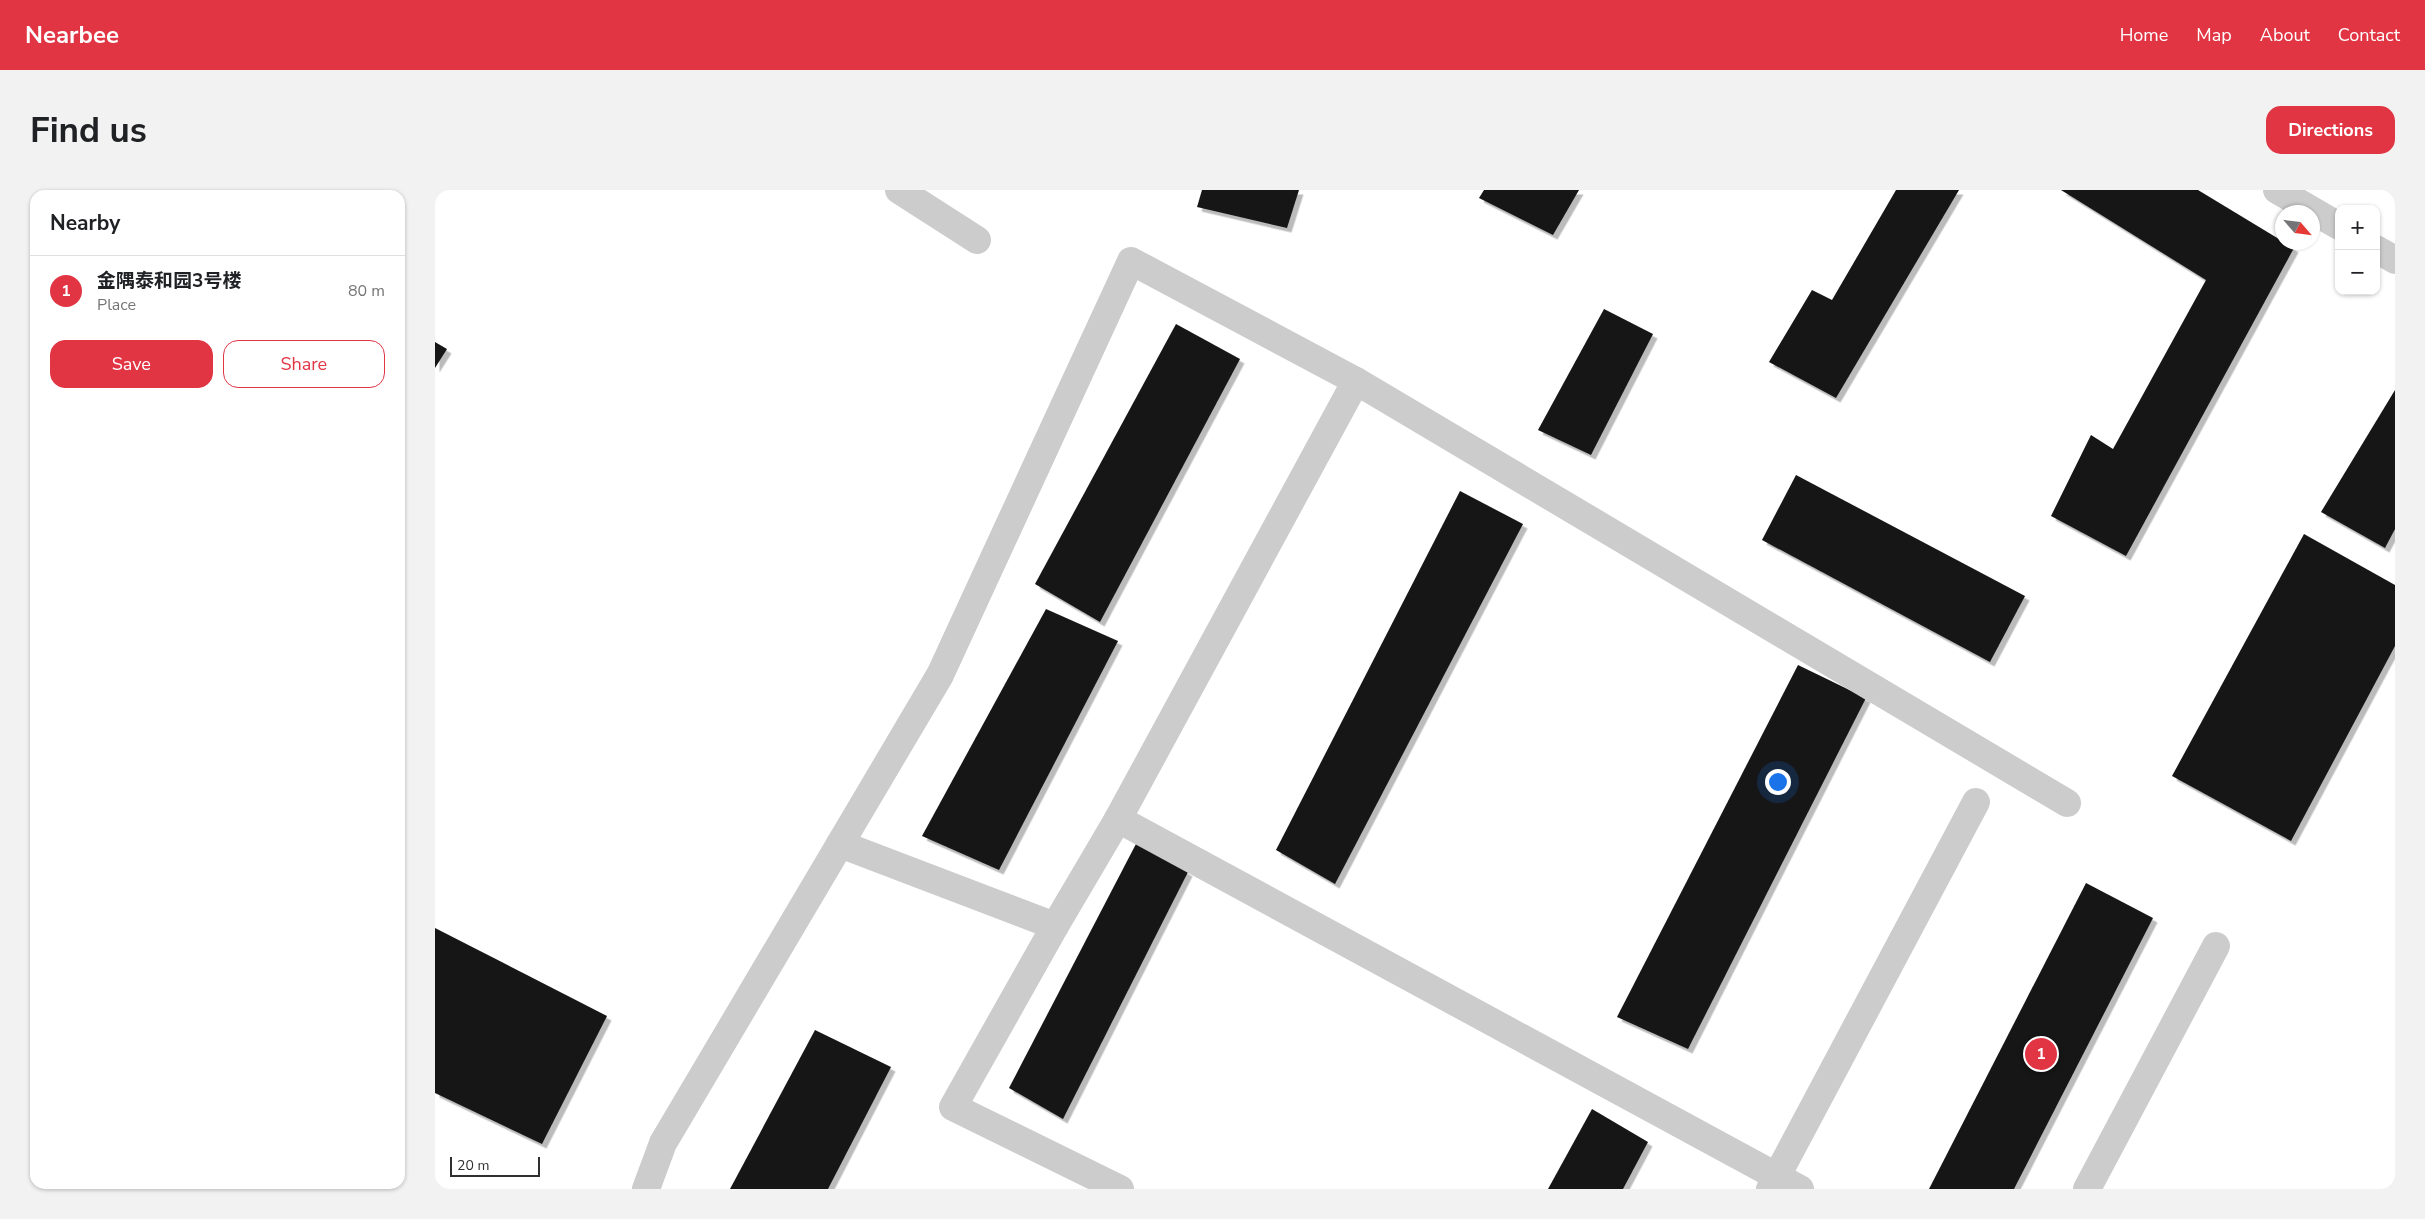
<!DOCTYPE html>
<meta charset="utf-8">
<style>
:root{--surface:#fff;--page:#f2f2f2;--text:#202124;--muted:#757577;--line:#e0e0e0;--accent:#e13544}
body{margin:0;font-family:"Nunito Sans","Noto Sans SC",sans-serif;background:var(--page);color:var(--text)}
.controls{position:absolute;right:15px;top:15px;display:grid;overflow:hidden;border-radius:10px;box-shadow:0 1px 4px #0004}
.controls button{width:45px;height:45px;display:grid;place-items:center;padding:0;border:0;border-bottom:1px solid var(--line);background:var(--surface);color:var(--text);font:25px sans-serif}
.compass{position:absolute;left:1840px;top:15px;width:45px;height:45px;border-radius:50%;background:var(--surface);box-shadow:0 1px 4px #0004;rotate:118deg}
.scale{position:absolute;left:15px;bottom:12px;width:90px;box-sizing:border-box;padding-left:5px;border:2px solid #2f2f2f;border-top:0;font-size:14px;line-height:18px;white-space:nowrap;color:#2f2f2f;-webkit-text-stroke:4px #fff;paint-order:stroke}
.you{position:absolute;left:1342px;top:591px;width:18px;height:18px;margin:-12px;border:4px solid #fff;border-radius:50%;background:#1a73e8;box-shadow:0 0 0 8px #1a73e833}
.badge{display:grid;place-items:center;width:32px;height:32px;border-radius:50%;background:var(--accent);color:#fff;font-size:16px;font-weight:700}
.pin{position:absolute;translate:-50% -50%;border:2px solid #fff;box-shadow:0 1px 5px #0006}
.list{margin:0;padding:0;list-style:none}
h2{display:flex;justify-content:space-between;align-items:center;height:65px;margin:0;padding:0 20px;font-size:21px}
h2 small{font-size:16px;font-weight:400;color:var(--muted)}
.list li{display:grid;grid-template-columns:32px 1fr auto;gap:15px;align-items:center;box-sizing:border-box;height:70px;padding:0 20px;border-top:1px solid var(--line)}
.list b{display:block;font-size:19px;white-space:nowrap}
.list p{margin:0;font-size:16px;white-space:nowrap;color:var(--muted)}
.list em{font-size:16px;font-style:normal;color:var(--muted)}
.actions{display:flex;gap:10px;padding:15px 20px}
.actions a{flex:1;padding:11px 0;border:1px solid var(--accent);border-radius:15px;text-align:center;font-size:18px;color:var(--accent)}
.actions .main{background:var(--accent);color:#fff}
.map{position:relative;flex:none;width:1960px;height:999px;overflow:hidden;border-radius:15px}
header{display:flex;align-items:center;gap:30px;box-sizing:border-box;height:70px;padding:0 25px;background:var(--accent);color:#fff}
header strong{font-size:24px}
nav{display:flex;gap:28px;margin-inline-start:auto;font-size:18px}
.intro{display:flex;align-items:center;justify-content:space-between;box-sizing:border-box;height:120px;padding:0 30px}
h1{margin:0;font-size:35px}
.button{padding:12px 22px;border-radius:15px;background:var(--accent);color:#fff;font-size:18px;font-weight:700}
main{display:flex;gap:30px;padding:0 30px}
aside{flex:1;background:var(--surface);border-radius:15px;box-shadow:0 1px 4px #0004}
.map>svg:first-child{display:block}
</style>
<header>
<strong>Nearbee</strong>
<nav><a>Home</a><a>Map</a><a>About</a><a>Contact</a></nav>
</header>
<div class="intro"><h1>Find us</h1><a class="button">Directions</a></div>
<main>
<aside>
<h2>Nearby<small></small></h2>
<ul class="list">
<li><span class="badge">1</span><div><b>金隅泰和园3号楼</b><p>Place</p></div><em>80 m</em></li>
</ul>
<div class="actions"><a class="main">Save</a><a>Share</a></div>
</aside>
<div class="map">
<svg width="1960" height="999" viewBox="0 0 1960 999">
<defs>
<filter id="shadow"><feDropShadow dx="4.5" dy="4.5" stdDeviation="0" flood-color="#0004"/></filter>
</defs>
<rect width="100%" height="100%" fill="#fff"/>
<!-- building -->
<g fill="#161616" filter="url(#shadow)">
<polygon points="767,0 864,0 852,38 762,17"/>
<polygon points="1049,0 1144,0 1118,45 1044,8"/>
<polygon points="1461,0 1524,0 1401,208 1334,172 1377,100 1397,110"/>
<polygon points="1626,0 1763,0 1859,58 1691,366 1616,326 1656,245 1678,259 1771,90"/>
<polygon points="1169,119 1218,144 1156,265 1103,240"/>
<polygon points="741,134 805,169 665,432 600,394"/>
<polygon points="0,152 12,159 0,178"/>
<polygon points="1960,200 1960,339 1950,358 1886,322"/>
<polygon points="1361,285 1590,406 1555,472 1327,350"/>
<polygon points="1025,301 1088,334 900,694 841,660"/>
<polygon points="1869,344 1960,395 1960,456 1856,651 1737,586"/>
<polygon points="611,419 683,451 564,680 487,646"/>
<polygon points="1363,475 1431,508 1253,859 1182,827"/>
<polygon points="702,652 753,682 628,929 574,898"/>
<polygon points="1651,693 1718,728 1579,999 1494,999"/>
<polygon points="0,738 172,826 107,954 0,903"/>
<polygon points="380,840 456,877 393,999 295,999"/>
<polygon points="1157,919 1213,952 1188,999 1113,999"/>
</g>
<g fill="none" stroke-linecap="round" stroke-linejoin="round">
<!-- street -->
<g stroke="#ccc" stroke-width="28">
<polyline points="464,0 542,50"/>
<polyline points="1842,0 1904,36"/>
<polyline points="1941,59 1960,70"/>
<polyline points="921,191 1632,613"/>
<polyline points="405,654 620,736 683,629 1365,999"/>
<polyline points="620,736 518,917 685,999"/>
<polyline points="211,999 228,953 505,485 696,71 921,191 683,629"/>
<polyline points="1335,999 1541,612"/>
<polyline points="1652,999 1781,756"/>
</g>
</g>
</svg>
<div class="controls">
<button>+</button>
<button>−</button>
</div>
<svg class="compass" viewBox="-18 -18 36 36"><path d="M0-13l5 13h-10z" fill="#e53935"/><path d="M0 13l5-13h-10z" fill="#757577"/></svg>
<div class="scale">20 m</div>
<div class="you"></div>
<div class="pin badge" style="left:1606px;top:864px">1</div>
</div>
</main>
